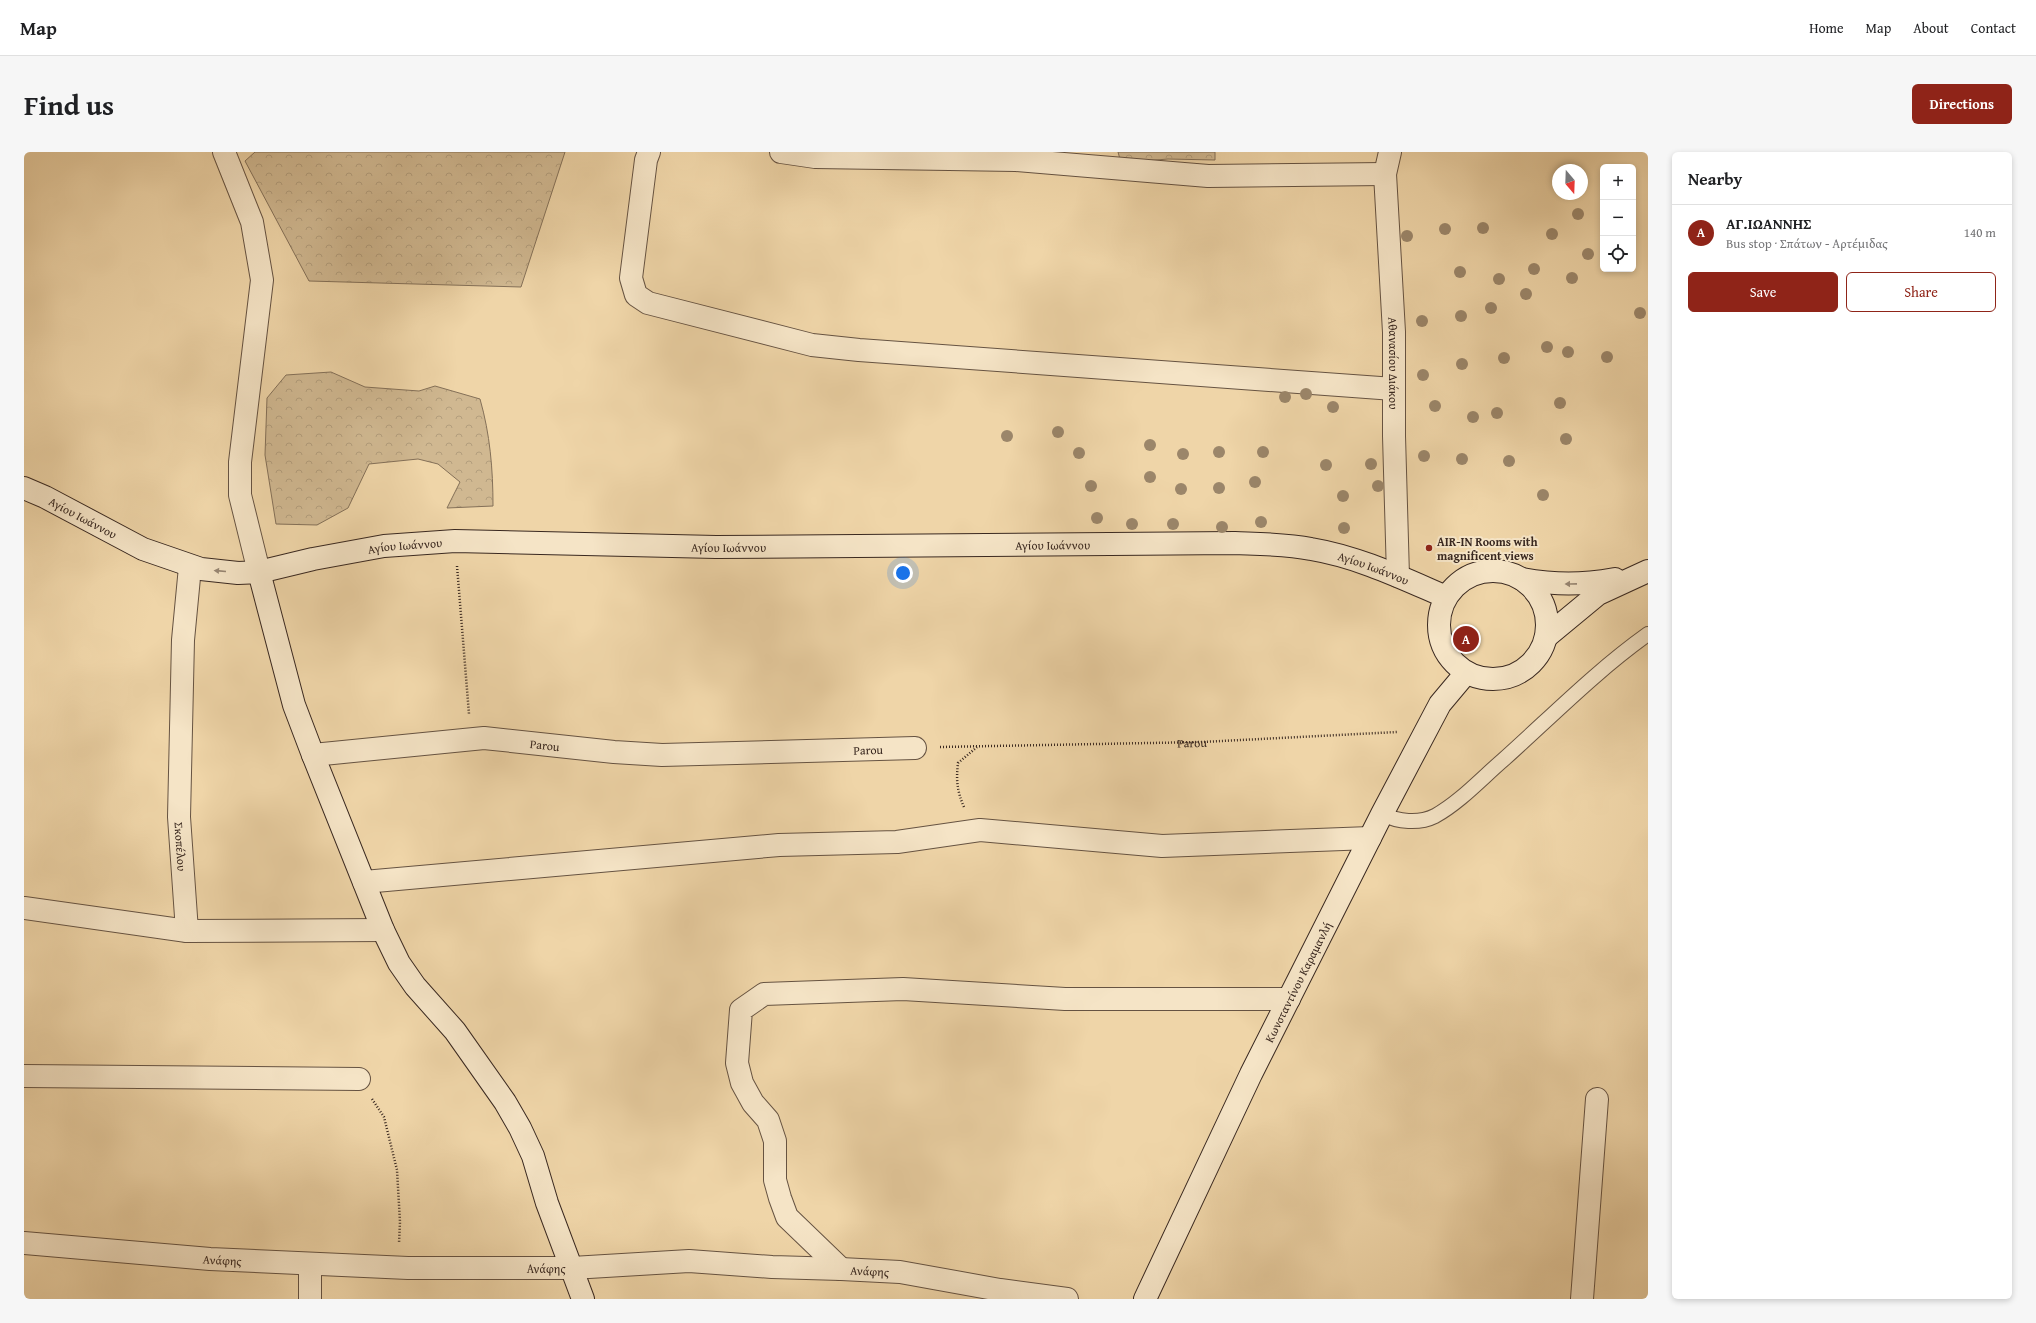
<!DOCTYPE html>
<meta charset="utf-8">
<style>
:root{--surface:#fff;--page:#f6f6f6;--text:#202124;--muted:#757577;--line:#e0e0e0;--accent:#8f2418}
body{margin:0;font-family:"Gentium Book Plus",serif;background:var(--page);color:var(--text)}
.controls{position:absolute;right:12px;top:12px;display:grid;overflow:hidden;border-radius:6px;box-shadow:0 2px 6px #0003}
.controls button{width:36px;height:36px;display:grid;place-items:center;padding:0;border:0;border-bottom:1px solid var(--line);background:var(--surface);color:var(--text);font:20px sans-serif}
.compass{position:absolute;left:1528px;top:12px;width:36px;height:36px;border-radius:50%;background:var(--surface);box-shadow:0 2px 6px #0003;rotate:161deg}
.you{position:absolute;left:879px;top:421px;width:14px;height:14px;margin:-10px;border:3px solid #fff;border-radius:50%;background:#1a73e8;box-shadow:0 0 0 6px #1a73e833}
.badge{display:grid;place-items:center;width:26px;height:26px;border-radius:50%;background:var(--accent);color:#fff;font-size:13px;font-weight:700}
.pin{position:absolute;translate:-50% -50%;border:2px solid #fff;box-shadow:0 1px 4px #0006}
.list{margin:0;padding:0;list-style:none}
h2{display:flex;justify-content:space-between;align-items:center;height:52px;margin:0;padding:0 16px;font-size:17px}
h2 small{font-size:13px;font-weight:400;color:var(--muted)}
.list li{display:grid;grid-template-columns:26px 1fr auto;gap:12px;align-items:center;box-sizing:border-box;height:56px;padding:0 16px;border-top:1px solid var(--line)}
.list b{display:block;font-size:15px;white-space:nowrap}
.list p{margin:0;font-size:13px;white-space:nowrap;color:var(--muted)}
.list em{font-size:13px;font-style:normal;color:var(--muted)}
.actions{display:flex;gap:8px;padding:12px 16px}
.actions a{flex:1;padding:9px 0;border:1px solid var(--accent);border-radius:6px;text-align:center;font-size:14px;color:var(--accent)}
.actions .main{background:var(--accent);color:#fff}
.icon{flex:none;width:22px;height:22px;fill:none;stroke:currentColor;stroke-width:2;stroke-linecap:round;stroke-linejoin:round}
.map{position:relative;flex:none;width:1624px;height:1147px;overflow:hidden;border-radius:6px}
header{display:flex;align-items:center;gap:24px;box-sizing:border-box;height:56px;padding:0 20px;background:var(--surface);border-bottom:1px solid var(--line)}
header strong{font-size:19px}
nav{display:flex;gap:22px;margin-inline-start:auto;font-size:14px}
.intro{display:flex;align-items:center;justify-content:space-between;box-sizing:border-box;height:96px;padding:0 24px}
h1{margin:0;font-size:28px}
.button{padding:10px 18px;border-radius:6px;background:var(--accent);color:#fff;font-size:14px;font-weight:700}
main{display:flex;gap:24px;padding:0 24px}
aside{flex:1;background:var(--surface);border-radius:6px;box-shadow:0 2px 6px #0003}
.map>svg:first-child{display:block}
</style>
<header>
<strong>Map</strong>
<nav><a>Home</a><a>Map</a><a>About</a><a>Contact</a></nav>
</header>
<div class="intro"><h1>Find us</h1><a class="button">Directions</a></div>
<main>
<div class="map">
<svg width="1624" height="1147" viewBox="0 0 1624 1147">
<defs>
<pattern id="forest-crowns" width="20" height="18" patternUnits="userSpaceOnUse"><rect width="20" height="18" fill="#d0b891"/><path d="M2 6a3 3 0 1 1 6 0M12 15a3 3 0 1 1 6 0" fill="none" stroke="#b39e7d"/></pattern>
</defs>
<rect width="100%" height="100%" fill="#efd5a8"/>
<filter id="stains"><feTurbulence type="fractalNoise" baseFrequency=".005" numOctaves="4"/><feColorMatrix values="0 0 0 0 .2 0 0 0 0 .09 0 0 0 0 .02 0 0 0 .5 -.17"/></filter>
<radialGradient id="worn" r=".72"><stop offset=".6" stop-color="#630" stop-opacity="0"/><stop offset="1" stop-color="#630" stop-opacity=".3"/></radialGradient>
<!-- forest -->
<g fill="url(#forest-crowns)" stroke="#847058">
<polygon points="231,0 541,0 497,135 285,129 221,9"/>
<polygon points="1094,0 1191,0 1191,8 1144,7 1097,11"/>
<path d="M307 220 341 235 395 239 411 234 456 247C466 282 469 317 469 354L423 356 436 330 414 312 394 307 345 312 324 356 293 373 252 372 241 303 243 246 262 223Z"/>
</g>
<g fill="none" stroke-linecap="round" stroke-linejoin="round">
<defs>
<path id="lane" d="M1358 662C1374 670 1395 672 1411 664 1436 650 1457 627 1479 608 1526 566 1572 519 1624 482"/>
<g id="street">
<polyline points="200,0 228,70 238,128 216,310 216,343 235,420"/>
<polyline points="625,0 622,8 607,126 612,143 624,151 788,193 835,198 1370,237"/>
<polyline points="757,0 791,5 992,8 1184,24 1361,22"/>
<path id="s2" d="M1366 0 1361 22 1370 180V284L1374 424"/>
<path id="s3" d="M166 415 159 488 155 665 163 779 359 778"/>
<path id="s4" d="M289 603 460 586 590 600 638 603 891 596"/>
<polyline points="340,730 755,693 873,690 956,678 1138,694 1346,686"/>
<polyline points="0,756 163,779"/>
<polyline points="0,924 335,927"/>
<path id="s5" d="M0 1091 186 1107 384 1116H548L665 1109 748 1115 817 1117 876 1120 976 1138 1043 1147"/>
<polyline points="817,1117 763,1065 756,1046 751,1028 751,989 744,968 729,951 718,931 713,911 717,858 740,842 879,837 1041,847 1265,847"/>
<polyline points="286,1147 286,1113"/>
<polyline points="1558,1147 1573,947"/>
</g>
<g id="secondary">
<path id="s6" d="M0 336 21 345 119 397 177 417 214 421 235 420 289 407 360 394 431 389 692 395 1211 391C1237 392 1262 392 1287 397 1335 405 1378 426 1422 445"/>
<circle cx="1469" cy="473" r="54"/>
<polyline points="235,420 270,553 289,603 359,778 375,811 391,834 431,879 481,950 496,976 509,1004 523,1051 559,1147"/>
<path d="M1498 427C1532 433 1557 433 1591 427"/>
<polyline points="1522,485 1574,442 1624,419"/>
<path id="s7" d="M1121 1147 1227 922 1358 662 1416 552 1442 521"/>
</g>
</defs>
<!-- lane casing -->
<use href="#lane" stroke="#665342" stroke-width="16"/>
<!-- street casing -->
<use href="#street" stroke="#665342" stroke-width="24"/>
<!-- secondary casing -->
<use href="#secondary" stroke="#392820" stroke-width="24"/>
<!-- path -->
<g stroke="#392820" stroke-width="2.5" stroke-dasharray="1 2" stroke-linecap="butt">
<polyline points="433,414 445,562"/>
<path id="s1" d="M916 595 1178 590 1373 580"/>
<path d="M940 655C933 639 932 628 934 611L953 595"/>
<polyline points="348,947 360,965 373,1018 376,1070 375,1091"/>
</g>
<!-- lane -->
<use href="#lane" stroke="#f5e4c6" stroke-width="14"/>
<!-- street -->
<use href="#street" stroke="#f5e4c6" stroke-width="22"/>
<!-- secondary -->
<use href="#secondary" stroke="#f5e4c6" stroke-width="22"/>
</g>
<!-- trees -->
<g fill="#9b866a">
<circle cx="1554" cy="62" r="6"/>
<circle cx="1459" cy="76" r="6"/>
<circle cx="1421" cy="77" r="6"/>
<circle cx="1528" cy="82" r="6"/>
<circle cx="1383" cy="84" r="6"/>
<circle cx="1564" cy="102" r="6"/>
<circle cx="1510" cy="117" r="6"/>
<circle cx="1436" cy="120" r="6"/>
<circle cx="1548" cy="126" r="6"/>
<circle cx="1475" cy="127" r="6"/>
<circle cx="1502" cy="142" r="6"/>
<circle cx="1467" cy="156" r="6"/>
<circle cx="1616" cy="161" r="6"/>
<circle cx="1437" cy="164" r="6"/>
<circle cx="1398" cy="169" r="6"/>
<circle cx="1523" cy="195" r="6"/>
<circle cx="1544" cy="200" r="6"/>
<circle cx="1583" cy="205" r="6"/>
<circle cx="1480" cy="206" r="6"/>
<circle cx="1438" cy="212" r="6"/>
<circle cx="1399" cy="223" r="6"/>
<circle cx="1282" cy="242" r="6"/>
<circle cx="1261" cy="245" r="6"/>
<circle cx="1536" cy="251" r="6"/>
<circle cx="1411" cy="254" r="6"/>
<circle cx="1309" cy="255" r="6"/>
<circle cx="1473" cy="261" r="6"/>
<circle cx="1449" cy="265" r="6"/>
<circle cx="1034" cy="280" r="6"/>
<circle cx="983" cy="284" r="6"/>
<circle cx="1542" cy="287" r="6"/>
<circle cx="1126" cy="293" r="6"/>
<circle cx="1195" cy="300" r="6"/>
<circle cx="1239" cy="300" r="6"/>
<circle cx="1055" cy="301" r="6"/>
<circle cx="1159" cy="302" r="6"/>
<circle cx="1400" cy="304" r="6"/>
<circle cx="1438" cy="307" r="6"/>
<circle cx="1485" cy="309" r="6"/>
<circle cx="1347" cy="312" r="6"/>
<circle cx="1302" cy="313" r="6"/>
<circle cx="1126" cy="325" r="6"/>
<circle cx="1231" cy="330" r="6"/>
<circle cx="1067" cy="334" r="6"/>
<circle cx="1354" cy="334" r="6"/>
<circle cx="1195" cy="336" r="6"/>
<circle cx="1157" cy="337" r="6"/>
<circle cx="1519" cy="343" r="6"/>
<circle cx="1319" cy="344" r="6"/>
<circle cx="1073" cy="366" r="6"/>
<circle cx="1237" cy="370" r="6"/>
<circle cx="1108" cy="372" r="6"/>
<circle cx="1149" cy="372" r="6"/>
<circle cx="1198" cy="375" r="6"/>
<circle cx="1320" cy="376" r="6"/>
</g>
<!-- one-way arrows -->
<defs><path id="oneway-solid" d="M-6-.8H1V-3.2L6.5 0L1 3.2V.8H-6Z"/></defs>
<g fill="#978673">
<use href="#oneway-solid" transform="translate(196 419) rotate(-175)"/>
<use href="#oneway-solid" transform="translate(1547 432) rotate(179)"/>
</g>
<!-- markers -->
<circle fill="#8f2418" stroke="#f5e4c6" stroke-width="1.5" cx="1405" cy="396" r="4"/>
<g text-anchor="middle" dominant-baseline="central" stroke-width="4" stroke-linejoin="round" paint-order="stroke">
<!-- street labels -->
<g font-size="12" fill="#392820" stroke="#f5e4c6">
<text stroke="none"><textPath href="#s2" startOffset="212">Αθανασίου Διάκου</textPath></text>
<text stroke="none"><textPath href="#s6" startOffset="66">Αγίου Ιωάννου</textPath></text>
<text stroke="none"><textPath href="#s6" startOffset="1050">Αγίου Ιωάννου</textPath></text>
<text stroke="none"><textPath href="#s6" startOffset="402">Αγίου Ιωάννου</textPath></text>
<text stroke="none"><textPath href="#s6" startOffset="726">Αγίου Ιωάννου</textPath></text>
<text stroke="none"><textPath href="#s6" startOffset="1374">Αγίου Ιωάννου</textPath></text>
<text stroke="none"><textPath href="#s1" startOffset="252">Parou</textPath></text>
<text stroke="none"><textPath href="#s4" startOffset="233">Parou</textPath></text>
<text stroke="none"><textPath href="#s4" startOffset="557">Parou</textPath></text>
<text stroke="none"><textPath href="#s3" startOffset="280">Σκοπέλου</textPath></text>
<text stroke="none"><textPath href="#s7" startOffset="352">Κωνσταντίνου Καραμανλή</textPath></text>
<text stroke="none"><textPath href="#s5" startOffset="199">Ανάφης</textPath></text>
<text stroke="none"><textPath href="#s5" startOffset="523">Ανάφης</textPath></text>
<text stroke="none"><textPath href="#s5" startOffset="847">Ανάφης</textPath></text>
</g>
<!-- poi labels -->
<g font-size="12" font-weight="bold" fill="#392820" stroke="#f5e4c6" text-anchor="start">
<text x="1413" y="389">AIR-IN Rooms with<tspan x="1413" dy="14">magnificent views</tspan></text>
</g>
</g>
<rect width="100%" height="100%" filter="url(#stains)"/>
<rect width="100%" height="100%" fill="url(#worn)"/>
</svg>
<div class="controls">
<button>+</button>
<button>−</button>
<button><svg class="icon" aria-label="locate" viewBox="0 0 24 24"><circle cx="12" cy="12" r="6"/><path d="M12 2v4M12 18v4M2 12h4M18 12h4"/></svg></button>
</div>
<svg class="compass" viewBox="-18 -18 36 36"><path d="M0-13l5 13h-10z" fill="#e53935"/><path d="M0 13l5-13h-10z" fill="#757577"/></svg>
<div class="you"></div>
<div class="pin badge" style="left:1442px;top:487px">A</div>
</div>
<aside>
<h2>Nearby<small></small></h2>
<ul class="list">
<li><span class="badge">A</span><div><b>ΑΓ.ΙΩΑΝΝΗΣ</b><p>Bus stop · Σπάτων - Αρτέμιδας</p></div><em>140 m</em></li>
</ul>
<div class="actions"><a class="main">Save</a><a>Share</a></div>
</aside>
</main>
